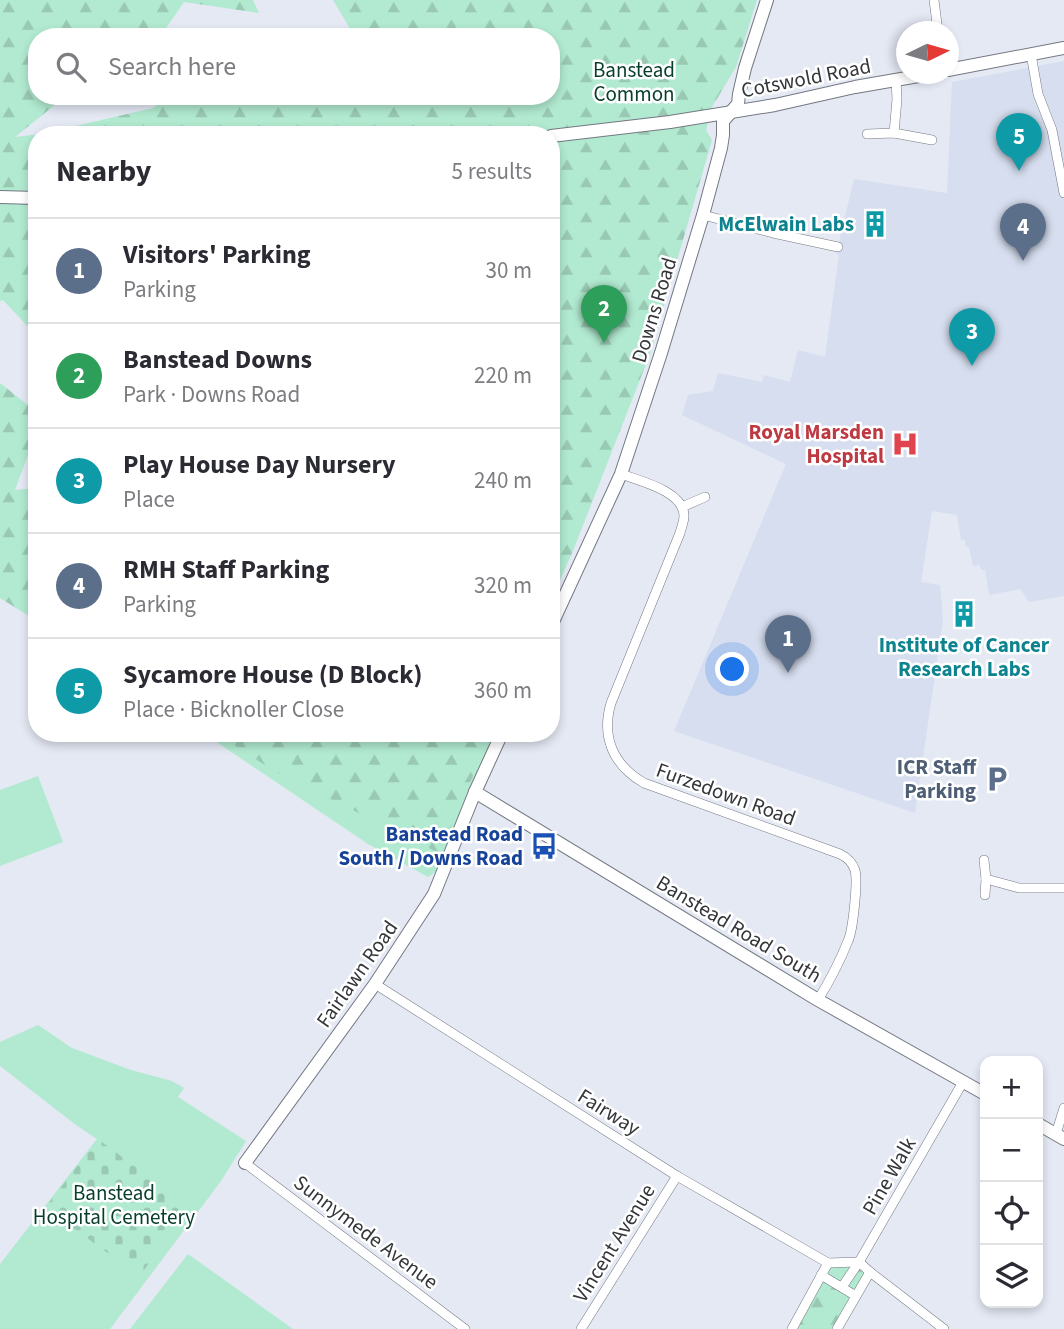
<!DOCTYPE html>
<meta charset="utf-8">
<style>
:root{--surface:#fff;--page:#f2f2f3;--text:#2b2b33;--muted:#7c7c81;--line:#e1e1e2;--accent:#c63b6f}
body{margin:0;font-family:"Source Sans 3",sans-serif;background:var(--page);color:var(--text)}
.controls{position:absolute;right:21px;bottom:21px;display:grid;overflow:hidden;border-radius:14px;box-shadow:0 4px 10px #0003}
.controls button{width:63px;height:63px;display:grid;place-items:center;padding:0;border:0;border-bottom:2px solid var(--line);background:var(--surface);color:var(--text);font:35px sans-serif}
.compass{position:absolute;left:896px;top:21px;width:63px;height:63px;border-radius:50%;background:var(--surface);box-shadow:0 4px 10px #0003;rotate:85deg}
.you{position:absolute;left:733px;top:670px;width:24px;height:24px;margin:-18px;border:5px solid #fff;border-radius:50%;background:#1a73e8;box-shadow:0 0 0 10px #1a73e833}
.badge{display:grid;place-items:center;width:46px;height:46px;border-radius:50%;background:var(--accent);color:#fff;font-size:23px;font-weight:700}
.pin{position:absolute;translate:-50% -58px;filter:drop-shadow(0 2px 4px #0008)}
.pin::after{content:'';position:absolute;top:37px;width:24px;height:21px;background:inherit;clip-path:polygon(0 0,100% 0,50% 100%)}
.list{margin:0;padding:0;list-style:none}
h2{display:flex;justify-content:space-between;align-items:center;height:91px;margin:0;padding:0 28px;font-size:30px}
h2 small{font-size:23px;font-weight:400;color:var(--muted)}
.list li{display:grid;grid-template-columns:46px 1fr auto;gap:21px;align-items:center;box-sizing:border-box;height:105px;padding:0 28px;border-top:2px solid var(--line)}
.list b{display:block;font-size:26px;white-space:nowrap}
.list p{margin:0;font-size:23px;white-space:nowrap;color:var(--muted)}
.list em{font-size:23px;font-style:normal;color:var(--muted)}
.icon{flex:none;width:38px;height:38px;fill:none;stroke:currentColor;stroke-width:2;stroke-linecap:round;stroke-linejoin:round}
.map{position:relative;flex:none;width:1064px;height:1329px;overflow:hidden}
.search{position:absolute;background:var(--surface);box-shadow:0 4px 10px #0003;left:28px;top:28px;width:532px;height:77px;display:flex;align-items:center;gap:18px;box-sizing:border-box;padding:0 24px;border-radius:28px;color:var(--muted);font-size:26px}
.panel{position:absolute;background:var(--surface);box-shadow:0 4px 10px #0003;left:28px;top:126px;width:532px;height:616px;border-radius:28px}
.map>svg:first-child{display:block}
</style>
<div class="map">
<svg width="1064" height="1329" viewBox="0 0 1064 1329">
<defs>
<pattern id="forest-firs" width="22" height="20" patternUnits="userSpaceOnUse" patternTransform="scale(1.75)"><rect width="22" height="20" fill="#b1ead0"/><path d="M5 1l3.5 6h-7zM16 11l3.5 6h-7z" fill="#99c9b3"/></pattern>
<pattern id="cemetery-stones" width="16" height="16" patternUnits="userSpaceOnUse" patternTransform="scale(1.75)"><rect width="16" height="16" fill="#b1ead0"/><path d="M2 7V4a2 2 0 0 1 4 0v3zM10 15v-3a2 2 0 0 1 4 0v3z" fill="#99c9b3"/></pattern>
</defs>
<rect width="100%" height="100%" fill="#e4e9f4"/>
<!-- built -->
<polygon fill="#d6deef" points="1064,61 1064,596 1029,602 1020,589 989,595 985,570 981,570 980,565 973,566 969,547 966,547 965,540 961,540 957,515 932,511 921,582 940,585 943,620 915,813 674,731 786,464 682,415 688,395 713,391 718,373 762,382 764,375 790,382 798,350 825,357 839,255 836,254 854,179 947,193 952,82"/>
<!-- grass -->
<g fill="#b1ead0">
<polygon points="203,733 502,733 446,865 428,877 368,844"/>
<polygon points="38,776 63,842 0,866 0,790"/>
<polygon points="38,1025 72,1048 131,1070 172,1081 184,1088 178,1097 246,1141 221,1181 110,1329 0,1329 0,1264 97,1139 76,1125 0,1066 0,1042"/>
<polygon points="188,1254 293,1329 130,1329"/>
</g>
<!-- forest -->
<g fill="url(#forest-firs)">
<polygon points="0,0 253,0 259,13 184,2 160,37 37,37 37,96 66,96 15,137 41,134 153,108 169,96 551,96 551,37 355,37 333,0 757,0 736,67 712,107 706,130 712,140 650,354 573,551 551,600 551,135 37,135 37,330 32,331 3,300 0,301"/>
<polygon points="0,383 29,406 32,444 15,490 37,488 37,621 0,598"/>
<polygon points="215,733 492,733 439,853 274,771"/>
<polygon points="859,1262 870,1272 837,1329 792,1329 828,1263"/>
</g>
<!-- cemetery -->
<polygon fill="url(#cemetery-stones)" points="98,1139 188,1206 140,1276 45,1208"/>
<g fill="none" stroke-linecap="round" stroke-linejoin="round">
<defs>
<g id="street">
<polyline points="934,0 938,32"/>
<polyline points="1031,54 1038,94 1052,130 1064,193"/>
<polyline points="894,133 897,99 896,80"/>
<polyline points="867,134 894,133 932,140"/>
<polyline points="703,215 773,233 838,247"/>
<path d="M621 474C640 481 684 491 684 516 684 522 681 528 680 533L611 703C601 737 613 765 644 783L840 854C848 858 852 862 855 870 858 882 853 930 848 941 840 961 829 982 818 1000"/>
<polyline points="682,507 705,497"/>
<polyline points="984,860 986,879 985,895"/>
<polyline points="986,879 1019,888 1064,888"/>
<polyline points="375,984 677,1176 828,1263"/>
<polyline points="1056,1134 1064,1108"/>
<polyline points="245,1163 465,1329"/>
<polyline points="828,1263 859,1262 870,1272 944,1329"/>
<polyline points="821,1275 856,1296"/>
<polyline points="842,1287 859,1262 963,1082"/>
<polyline points="581,1329 677,1176"/>
<polyline points="792,1329 828,1263"/>
<polyline points="837,1329 870,1272"/>
</g>
<g id="secondary">
<polyline points="948,70 1064,48"/>
<polyline points="551,136 670,122 775,105 855,87 930,74"/>
<polyline points="0,197 37,198"/>
<polyline points="551,626 621,474 661,353 703,215 721,148 723,135 723,121 738,104 739,94 745,68 767,0"/>
<polyline points="475,792 818,1000 985,1094"/>
<polyline points="1038,1124 1064,1139"/>
<polyline points="245,1163 375,984 434,894 475,792 502,733"/>
</g>
</defs>
<!-- street casing -->
<use href="#street" stroke="#737882" stroke-width="10"/>
<!-- secondary casing -->
<use href="#secondary" stroke="#737882" stroke-width="14"/>
<!-- street -->
<use href="#street" stroke="#fff" stroke-width="9"/>
<!-- secondary -->
<use href="#secondary" stroke="#fff" stroke-width="12"/>
</g>
<!-- icons -->
<defs>
<symbol id="building-bare" viewBox="-9 -9 18 18"><path d="M-4-6H4V6H1V3H-1V6H-4ZM-2.5-4.3h1.7v1.8h-1.7ZM.8-4.3h1.7v1.8H.8ZM-2.5-1h1.7V.8h-1.7ZM.8-1h1.7V.8H.8Z" fill="#0f9aa8" stroke="#fff" stroke-width="2.5" paint-order="stroke"/></symbol>
<symbol id="hospital-bare" viewBox="-9 -9 18 18"><path d="M-5-5h3v3.5h4V-5h3V5h-3V1.5h-4V5h-3Z" fill="#e0444e" stroke="#fff" stroke-width="2.5" paint-order="stroke"/></symbol>
<symbol id="parking-bare" viewBox="-9 -9 18 18"><path d="M-3.5-5.5H1a3.5 3.5 0 0 1 0 7H-1V5.5H-3.5ZM-1-3.4V-.6H.8a1.4 1.4 0 0 0 0-2.8Z" fill="#5c6f8a" stroke="#fff" stroke-width="2.5" paint-order="stroke"/></symbol>
<symbol id="bus-bare" viewBox="-9 -9 18 18"><path d="M-5-6H5V4H4V6H2V4H-2V6H-4V4H-5ZM-3.5-4V0h7V-4ZM-3.5 1.2v1.5H-2V1.2ZM2 1.2v1.5H3.5V1.2Z" fill="#1a4fb4" stroke="#fff" stroke-width="2.5" paint-order="stroke"/></symbol>
</defs>
<g fill-rule="evenodd">
<use href="#building-bare" x="856" y="205" width="38" height="38"/>
<use href="#hospital-bare" x="886" y="425" width="38" height="38"/>
<use href="#building-bare" x="945" y="595" width="38" height="38"/>
<use href="#parking-bare" x="978" y="760" width="38" height="38"/>
<use href="#bus-bare" x="525" y="827" width="38" height="38"/>
</g>
<g text-anchor="middle" dominant-baseline="central" stroke-width="5" stroke-linejoin="round" paint-order="stroke">
<!-- park labels -->
<g font-size="21" fill="#073e2b" stroke="#fff">
<text x="634" y="70">Banstead<tspan x="634" dy="24">Common</tspan></text>
<text x="114" y="1193">Banstead<tspan x="114" dy="24">Hospital Cemetery</tspan></text>
</g>
<!-- street labels -->
<g font-size="21" fill="#34363a" stroke="#fff">
<text transform="translate(806 78) rotate(-11)">Cotswold Road</text>
<text transform="translate(654 310) rotate(-73)">Downs Road</text>
<text transform="translate(726 794) rotate(20)">Furzedown Road</text>
<text transform="translate(739 929) rotate(31)">Banstead Road South</text>
<text transform="translate(357 974) rotate(-55)">Fairlawn Road</text>
<text transform="translate(609 1112) rotate(32)">Fairway</text>
<text transform="translate(889 1176) rotate(-60)">Pine Walk</text>
<text transform="translate(366 1232) rotate(37)">Sunnymede Avenue</text>
<text transform="translate(614 1243) rotate(-58)">Vincent Avenue</text>
</g>
<!-- culture labels -->
<g font-size="21" font-weight="bold" fill="#0d838f" stroke="#fff" text-anchor="end">
<text x="854" y="224">McElwain Labs</text>
<text x="964" y="645" text-anchor="middle">Institute of Cancer<tspan x="964" dy="24">Research Labs</tspan></text>
</g>
<!-- health labels -->
<g font-size="21" font-weight="bold" fill="#be3a42" stroke="#fff" text-anchor="end">
<text x="884" y="432">Royal Marsden<tspan x="884" dy="24">Hospital</tspan></text>
</g>
<!-- service labels -->
<g font-size="21" font-weight="bold" fill="#4e5e75" stroke="#fff" text-anchor="end">
<text x="976" y="767">ICR Staff<tspan x="976" dy="24">Parking</tspan></text>
</g>
<!-- transit labels -->
<g font-size="21" font-weight="bold" fill="#164399" stroke="#fff" text-anchor="end">
<text x="523" y="834">Banstead Road<tspan x="523" dy="24">South / Downs Road</tspan></text>
</g>
</g>
</svg>
<div class="controls">
<button>+</button>
<button>−</button>
<button><svg class="icon" aria-label="locate" viewBox="0 0 24 24"><circle cx="12" cy="12" r="6"/><path d="M12 2v4M12 18v4M2 12h4M18 12h4"/></svg></button>
<button><svg class="icon" aria-label="layers" viewBox="0 0 24 24"><path d="M12 4l9 5-9 5-9-5zM3 14l9 5 9-5"/></svg></button>
</div>
<svg class="compass" viewBox="-18 -18 36 36"><path d="M0-13l5 13h-10z" fill="#e53935"/><path d="M0 13l5-13h-10z" fill="#7c7c81"/></svg>
<div class="you"></div>
<div class="pin badge" style="left:788px;top:673px;background:#5c6f8a">1</div>
<div class="pin badge" style="left:604px;top:343px;background:#2e9e5b">2</div>
<div class="pin badge" style="left:972px;top:366px;background:#0f9aa8">3</div>
<div class="pin badge" style="left:1023px;top:261px;background:#5c6f8a">4</div>
<div class="pin badge" style="left:1019px;top:171px;background:#0f9aa8">5</div>
<div class="search"><svg class="icon" aria-label="search" viewBox="0 0 24 24"><circle cx="10" cy="10" r="6"/><path d="M15 15l6 6"/></svg>Search here</div>
<section class="panel">
<h2>Nearby<small>5 results</small></h2>
<ul class="list">
<li><span class="badge" style="background:#5c6f8a">1</span><div><b>Visitors' Parking</b><p>Parking</p></div><em>30 m</em></li>
<li><span class="badge" style="background:#2e9e5b">2</span><div><b>Banstead Downs</b><p>Park · Downs Road</p></div><em>220 m</em></li>
<li><span class="badge" style="background:#0f9aa8">3</span><div><b>Play House Day Nursery</b><p>Place</p></div><em>240 m</em></li>
<li><span class="badge" style="background:#5c6f8a">4</span><div><b>RMH Staff Parking</b><p>Parking</p></div><em>320 m</em></li>
<li><span class="badge" style="background:#0f9aa8">5</span><div><b>Sycamore House (D Block)</b><p>Place · Bicknoller Close</p></div><em>360 m</em></li>
</ul>
</section>
</div>
